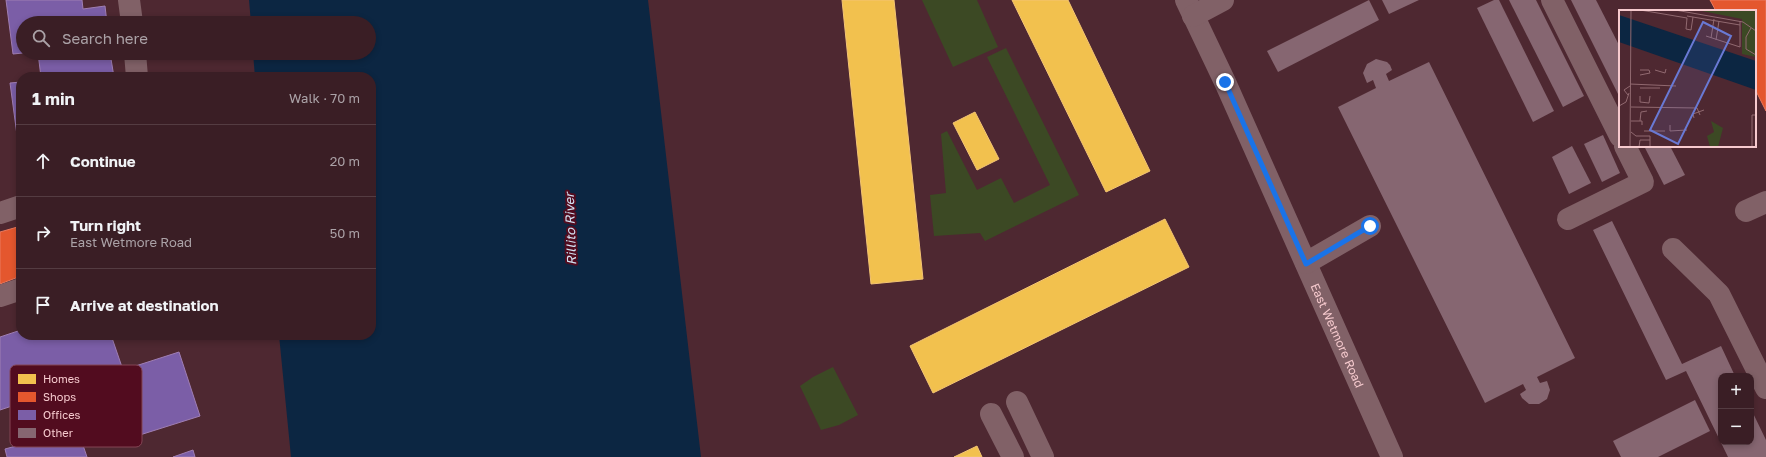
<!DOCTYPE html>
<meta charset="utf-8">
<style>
:root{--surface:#3a1e25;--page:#41272d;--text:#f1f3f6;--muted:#aba2a7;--line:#543c42}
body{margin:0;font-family:"Golos Text",sans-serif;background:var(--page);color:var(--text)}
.controls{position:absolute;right:12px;bottom:12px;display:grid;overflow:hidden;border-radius:8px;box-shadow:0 2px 6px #0003}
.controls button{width:36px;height:36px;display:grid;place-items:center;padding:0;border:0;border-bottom:1px solid var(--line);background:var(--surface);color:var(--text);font:20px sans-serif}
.stop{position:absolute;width:12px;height:12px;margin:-9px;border:3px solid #1a73e8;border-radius:50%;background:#fff}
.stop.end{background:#1a73e8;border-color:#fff;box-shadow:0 1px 4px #0008}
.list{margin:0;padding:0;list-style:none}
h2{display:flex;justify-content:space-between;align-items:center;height:52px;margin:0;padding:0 16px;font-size:17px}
h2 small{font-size:13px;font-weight:400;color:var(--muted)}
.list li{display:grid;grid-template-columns:26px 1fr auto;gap:12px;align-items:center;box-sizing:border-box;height:72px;padding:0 16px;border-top:1px solid var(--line)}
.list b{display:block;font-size:15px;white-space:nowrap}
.list p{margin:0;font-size:13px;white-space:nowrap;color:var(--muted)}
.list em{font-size:13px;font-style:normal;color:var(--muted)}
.icon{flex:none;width:22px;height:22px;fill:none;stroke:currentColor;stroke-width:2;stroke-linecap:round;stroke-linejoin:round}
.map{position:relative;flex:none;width:1766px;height:457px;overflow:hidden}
.search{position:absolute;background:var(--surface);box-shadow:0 2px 6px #0003;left:16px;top:16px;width:360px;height:44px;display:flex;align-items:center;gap:10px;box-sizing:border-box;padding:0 14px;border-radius:22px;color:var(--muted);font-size:15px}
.panel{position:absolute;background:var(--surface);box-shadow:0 2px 6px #0003;left:16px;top:72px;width:360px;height:268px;border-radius:16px}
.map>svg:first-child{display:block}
</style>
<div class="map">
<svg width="1766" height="457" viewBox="0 0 1766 457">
<rect width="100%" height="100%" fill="#4e2831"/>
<!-- green -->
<g fill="#3c4924">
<polygon points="922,0 977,0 998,47 953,67"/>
<polygon points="1006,48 1079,195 985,241 980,233 934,236 930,195 946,193 941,134 947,131 977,190 1001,178 1014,203 1050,185 987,57"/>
<polygon points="833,367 858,415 839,425 821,430 800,386 813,377"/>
</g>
<!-- water -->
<polygon fill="#0c2642" points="249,0 648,0 701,457 291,457 279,335 371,335 371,77 255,77 253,53 369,53 369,23 251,23"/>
<!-- homes -->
<g fill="#f2c14e" stroke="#f3c474">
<polygon points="842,0 894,0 923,279 871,284"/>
<polygon points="1012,0 1068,0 1150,171 1106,192"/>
<polygon points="975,112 999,159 977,170 953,123"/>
<polygon points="1165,219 1189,267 933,393 910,346"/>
<polygon points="977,446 982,457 954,457"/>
</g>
<!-- shops -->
<g fill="#e4572e" stroke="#e97a5e">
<polygon points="1710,0 1766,0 1766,111 1755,89 1755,11 1716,11"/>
<polygon points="21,226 21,276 0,284 0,232"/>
</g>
<!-- offices -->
<g fill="#7b5ea7" stroke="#a07eb3">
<polygon points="6,0 82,0 83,9 105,6 107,23 23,23 23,53 13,54"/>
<polygon points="38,53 110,53 114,77 41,77"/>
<polygon points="21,82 21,150 19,150 10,83"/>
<polygon points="21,330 21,335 111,335 123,370 179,352 200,416 108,445 87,381 0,410 0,337"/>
<polygon points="72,413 87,457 7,457 5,449 20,445 15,432"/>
<polygon points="193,450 195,457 173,457"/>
</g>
<!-- building -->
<g fill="#866671">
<polygon points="1369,0 1379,20 1278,72 1267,51"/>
<polygon points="1382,0 1419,0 1389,14"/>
<polygon points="1494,0 1499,0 1554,111 1533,122 1477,8"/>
<polygon points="1509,0 1536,0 1584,96 1563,107"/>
<polygon points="1571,0 1596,0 1620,47 1620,98"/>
<polygon points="1376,59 1387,62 1390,65 1392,70 1386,74 1389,81 1429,62 1575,358 1537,377 1540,383 1547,381 1550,390 1547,399 1539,404 1529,404 1522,398 1520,394 1526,390 1523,384 1485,403 1338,107 1376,88 1373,80 1367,83 1363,73 1367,64"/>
<polygon points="1603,135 1620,173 1602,182 1584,144"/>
<polygon points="1572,146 1591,183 1569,194 1552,157"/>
<polygon points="1644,146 1670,146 1685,175 1664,185"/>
<polygon points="1612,221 1682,364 1721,346 1735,376 1721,376 1721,442 1751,442 1751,409 1766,440 1766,457 1728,457 1686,371 1666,380 1593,230"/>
<polygon points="1695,400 1710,431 1658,457 1621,457 1613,441"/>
</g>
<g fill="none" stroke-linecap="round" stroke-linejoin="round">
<!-- minor -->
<g stroke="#816167" stroke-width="22">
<polyline points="129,0 132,23"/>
<path id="s1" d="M1186 0 1225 82 1392 457"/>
<polyline points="1552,0 1620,136"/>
<polyline points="1193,16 1223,0"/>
<polyline points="135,53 137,77"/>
<polyline points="1746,211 1766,202"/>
<polyline points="0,213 21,206"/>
<polyline points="1568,219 1643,182 1625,146"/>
<polyline points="1673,249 1719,294 1766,388"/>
<polyline points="1306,263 1370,226"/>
<polyline points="0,296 21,289"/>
<polyline points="1017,402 1043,457"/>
<polyline points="991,414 1013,457"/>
</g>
</g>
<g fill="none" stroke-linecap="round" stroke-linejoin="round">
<!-- route -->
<polyline stroke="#1a73e8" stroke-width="5" points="1225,82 1306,264 1370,226"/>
</g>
<g text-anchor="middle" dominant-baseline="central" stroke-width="4" stroke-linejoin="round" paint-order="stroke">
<!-- street labels -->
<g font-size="12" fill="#f6cace" stroke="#520c1f">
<text stroke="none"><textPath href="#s1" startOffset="368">East Wetmore Road</textPath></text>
</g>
<!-- water labels -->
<g font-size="13" font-style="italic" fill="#d2e1f2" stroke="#520c1f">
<text transform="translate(570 229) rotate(-92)">Rillito River</text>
</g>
</g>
<!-- overview -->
<g transform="translate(1619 10)">
<rect width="137" height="137" fill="#4e2831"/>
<path d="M78 0H137V47L123 44V9ZM92 111 104 118 99 137H91L88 126 95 122Z" fill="#3c4924"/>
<path d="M0 5 137 51V80L0 32Z" fill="#0c2642"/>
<path fill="none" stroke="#916970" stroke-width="1" d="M21 0 68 8M56 0 124 12 137 21M68 6 121 15M68 8 67 19 72 20 74 7M132 18 127 27V39L137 45M87 26 121 37V11M92 28 95 9M97 30 100 11M21 60H30L31 63 21 65M36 60 46 63 47 59M11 74 57 76M21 78H41M9 85 5 80 11 76M21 86V92L30 93 31 86M0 96 7 92 10 83M12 97 78 98 81 105M75 108 74 104 85 100M12 111H23V115M21 111 22 102 28 101M51 115V121L68 120M25 121H46M12 122 17 126H31V137M11 137 12 0M20 137 21 130H31M133 137V105H137"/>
<path fill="#6979d4" fill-opacity="0.15" stroke="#6979d4" stroke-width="2" d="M84 12 112 26 59 134 31 120Z"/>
<rect width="137" height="137" fill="none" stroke="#f6cace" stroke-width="2"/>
</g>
<!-- legend -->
<rect x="10" y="365" width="132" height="82" rx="6" fill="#520c1f" stroke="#834554" stroke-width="1"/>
<rect x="18" y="374" width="18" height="10" fill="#f2c14e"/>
<rect x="18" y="392" width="18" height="10" fill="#e4572e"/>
<rect x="18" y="410" width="18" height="10" fill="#7b5ea7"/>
<rect x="18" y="428" width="18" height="10" fill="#866671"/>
<g font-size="11" fill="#f6cace">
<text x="43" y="383">Homes</text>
<text x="43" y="401">Shops</text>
<text x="43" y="419">Offices</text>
<text x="43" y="437">Other</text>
</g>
</svg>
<div class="controls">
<button>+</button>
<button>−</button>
</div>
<div class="stop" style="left:1370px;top:226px"></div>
<div class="stop end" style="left:1225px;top:82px"></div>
<div class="search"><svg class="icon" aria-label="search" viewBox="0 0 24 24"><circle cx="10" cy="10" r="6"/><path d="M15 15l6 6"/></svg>Search here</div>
<section class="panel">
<h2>1 min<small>Walk · 70 m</small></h2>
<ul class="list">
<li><svg class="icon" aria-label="ahead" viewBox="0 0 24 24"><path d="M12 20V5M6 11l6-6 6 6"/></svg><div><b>Continue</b></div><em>20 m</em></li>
<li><svg class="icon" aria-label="right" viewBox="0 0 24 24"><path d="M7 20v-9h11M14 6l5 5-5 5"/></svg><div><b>Turn right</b><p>East Wetmore Road</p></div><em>50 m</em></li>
<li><svg class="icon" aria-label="arrive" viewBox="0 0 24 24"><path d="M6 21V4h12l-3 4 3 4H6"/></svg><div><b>Arrive at destination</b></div></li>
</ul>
</section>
</div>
